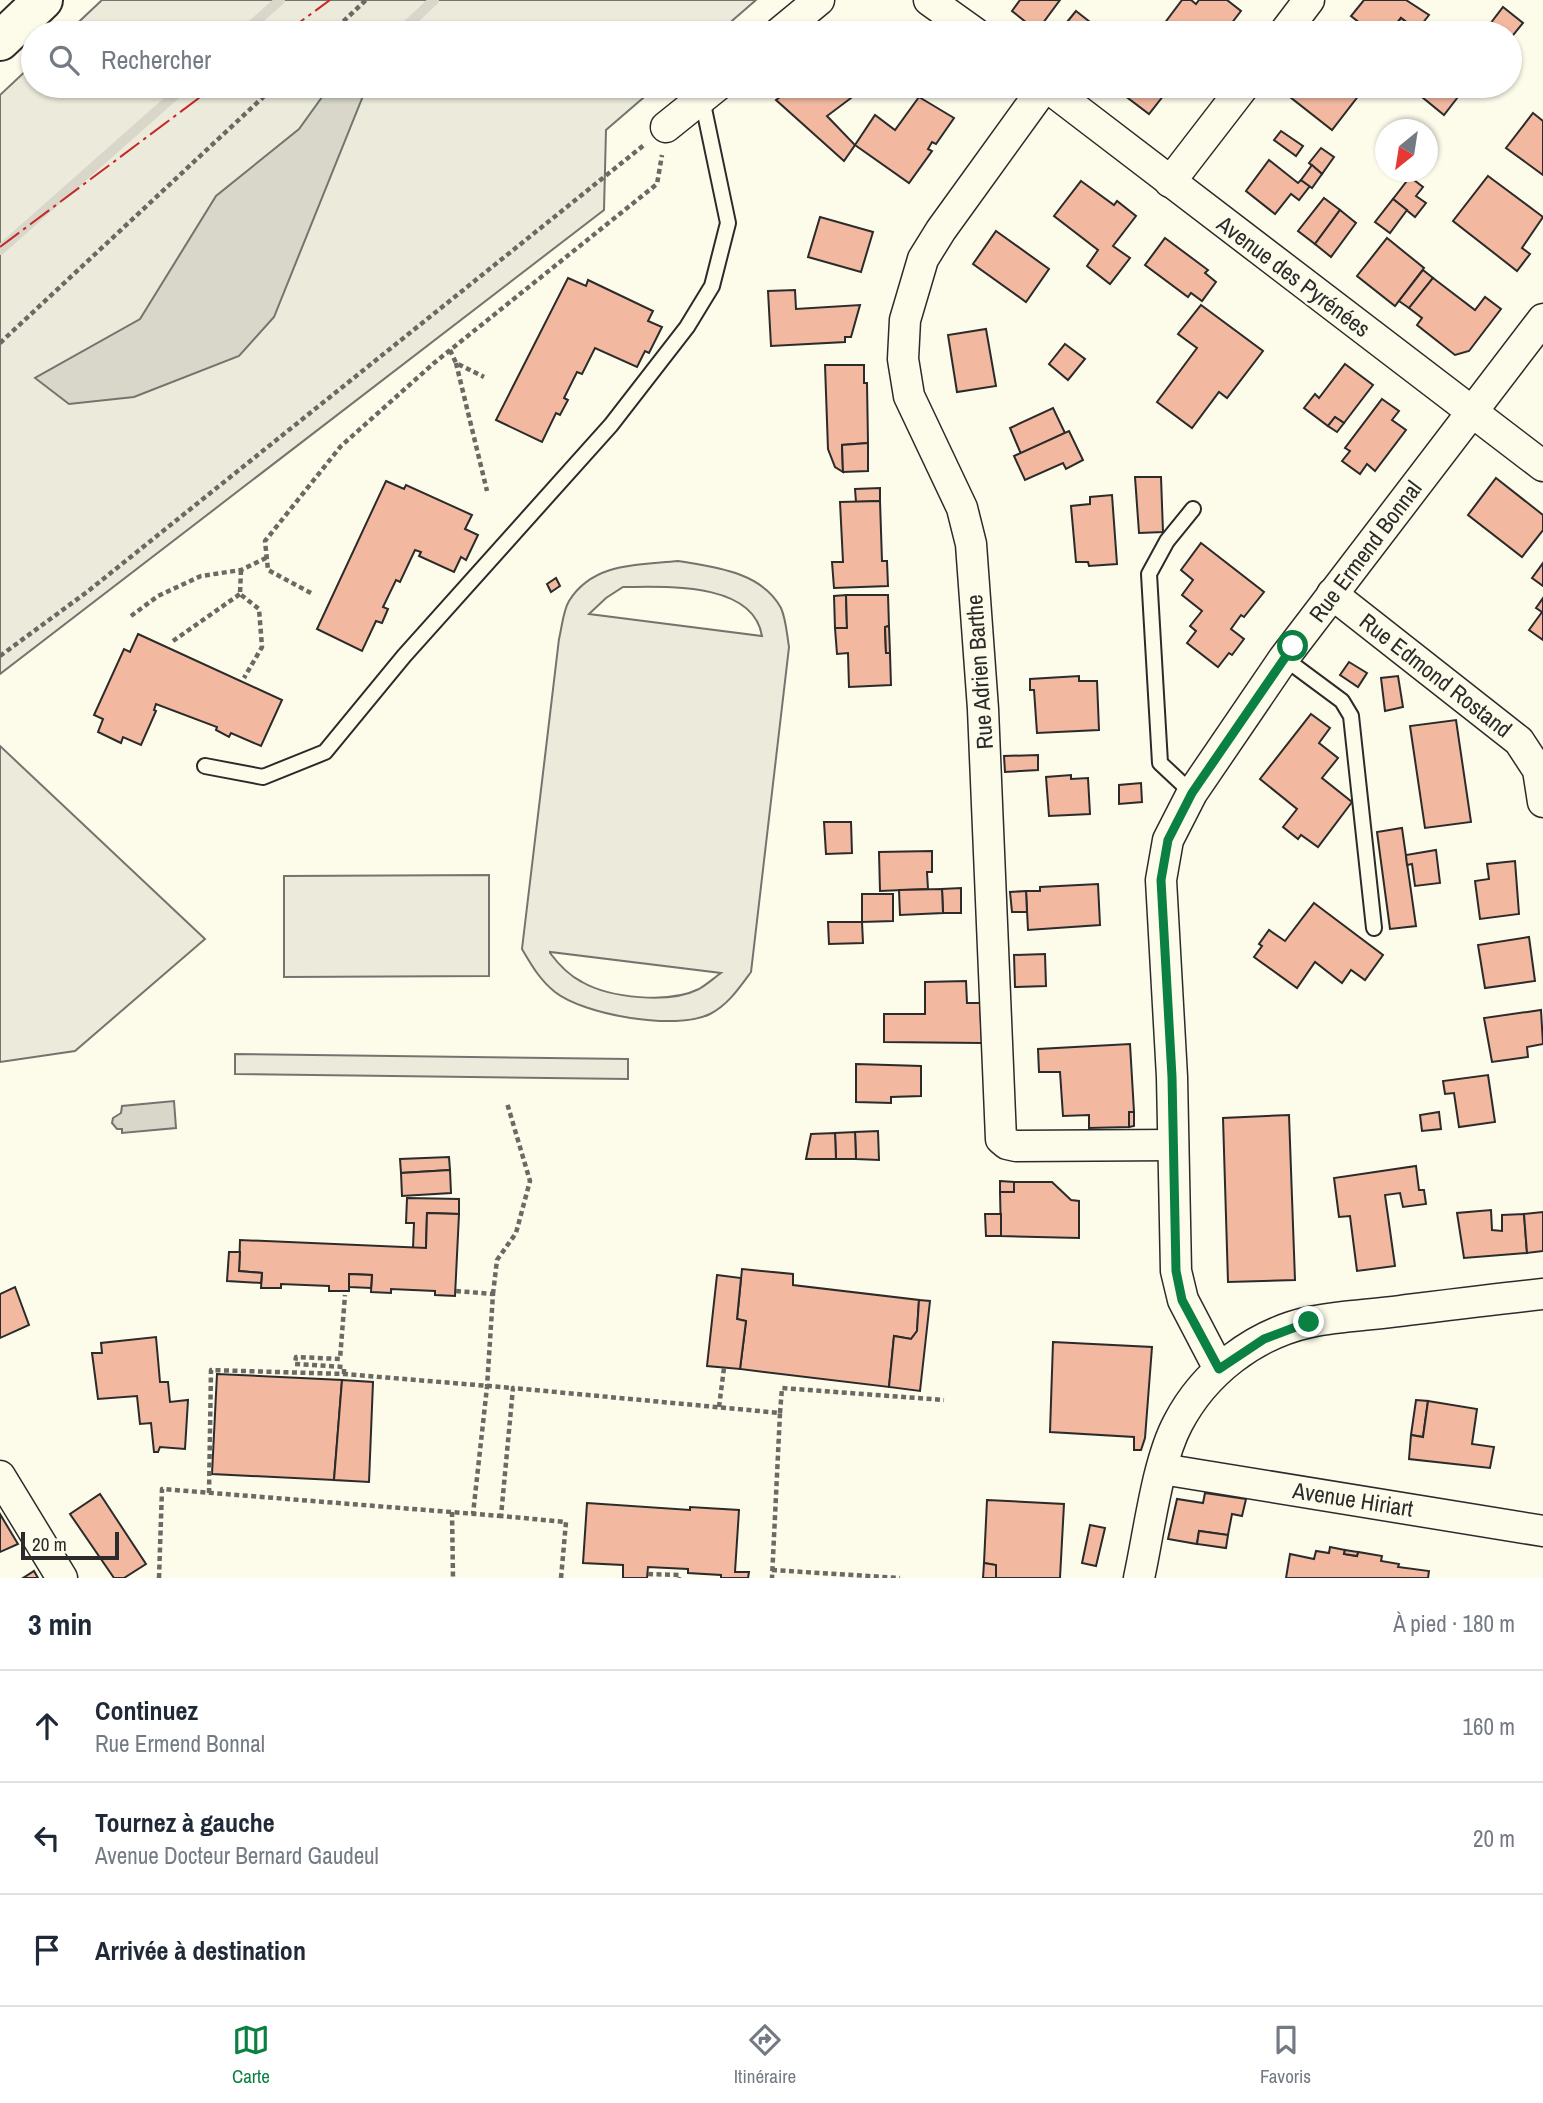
<!DOCTYPE html>
<html lang="fr">
<meta charset="utf-8">
<style>
:root{--surface:#fff;--page:#f2f2f3;--text:#1f2937;--muted:#747a83;--line:#e0e1e3;--accent:#0b8043}
body{margin:0;font-family:"Archivo Narrow",sans-serif;background:var(--page);color:var(--text)}
.compass{position:absolute;left:1375px;top:119px;width:63px;height:63px;border-radius:50%;background:var(--surface);box-shadow:0 2px 5px #0004;rotate:210deg}
.scale{position:absolute;left:21px;bottom:18px;width:98px;box-sizing:border-box;padding-left:7px;border:4px solid #2b2b2b;border-top:0;font-size:19px;line-height:24px;white-space:nowrap;color:#2b2b2b;-webkit-text-stroke:5px #fdfbea;paint-order:stroke}
.stop{position:absolute;width:21px;height:21px;margin:-16px;border:5px solid #0b8043;border-radius:50%;background:#fff}
.stop.end{background:#0b8043;border-color:#fff;box-shadow:0 2px 7px #0008}
.list{margin:0;padding:0;list-style:none}
h2{display:flex;justify-content:space-between;align-items:center;height:91px;margin:0;padding:0 28px;font-size:30px}
h2 small{font-size:23px;font-weight:400;color:var(--muted)}
.list li{display:grid;grid-template-columns:46px 1fr auto;gap:21px;align-items:center;box-sizing:border-box;height:112px;padding:0 28px;border-top:2px solid var(--line)}
.list b{display:block;font-size:26px;white-space:nowrap}
.list p{margin:0;font-size:23px;white-space:nowrap;color:var(--muted)}
.list em{font-size:23px;font-style:normal;color:var(--muted)}
.icon{flex:none;width:38px;height:38px;fill:none;stroke:currentColor;stroke-width:2;stroke-linecap:round;stroke-linejoin:round}
.map{position:relative;flex:none;width:1543px;height:1578px;overflow:hidden}
.search{position:absolute;background:var(--surface);box-shadow:0 2px 5px #0004;left:21px;right:21px;top:21px;height:77px;display:flex;align-items:center;gap:18px;box-sizing:border-box;padding:0 24px;border-radius:38px;color:var(--muted);font-size:26px}
.sheet{height:427px;background:var(--surface)}
nav{display:flex;justify-content:space-around;align-items:center;box-sizing:border-box;height:98px;border-top:2px solid var(--line);background:var(--surface);font-size:19px;color:var(--muted)}
nav a{display:grid;justify-items:center;gap:4px}
nav .on{color:var(--accent)}
.map>svg:first-child{display:block}
</style>
<div class="map">
<svg width="1543" height="1578" viewBox="0 0 1543 1578">
<rect width="100%" height="100%" fill="#fdfbea"/>
<!-- green -->
<g fill="#ecebdb" stroke="#74746e" stroke-width="2" fill-rule="evenodd">
<polygon points="102,0 756,0 718,33 67,33"/>
<polygon points="33,64 33,86 657,86 606,130 604,210 0,674 0,95"/>
<path d="M678 561C714 567 762 572 781 608 786 619 787 635 789 647L751 972C740 987 728 1005 710 1014 676 1031 584 1015 555 992 540 980 532 966 522 949L559 639C562 627 563 611 569 601 593 562 639 565 678 561ZM623 587C664 587 753 581 762 636L589 614 606 598ZM550 953V952L721 973C714 978 706 985 699 989 669 1004 610 998 582 982 568 975 559 965 550 953Z"/>
<polygon points="0,746 205,939 75,1051 0,1062"/>
<polygon points="489,875 489,976 284,977 284,876"/>
<polygon points="235,1054 628,1059 628,1079 235,1074"/>
</g>
<!-- water -->
<g fill="#d8d7c9" stroke="#74746e" stroke-width="2">
<polygon points="330,86 367,86 274,317 239,356 134,397 69,404 35,378 140,319 216,196 299,129"/>
<polygon points="174,1101 176,1128 122,1133 122,1129 117,1129 112,1123 113,1118 121,1113 122,1106"/>
</g>
<g fill="none" stroke-linecap="round" stroke-linejoin="round">
<!-- stream -->
<g stroke="#d8d7c9" stroke-width="10">
<polyline points="243,33 280,0"/>
<polyline points="399,33 434,0"/>
<polyline points="0,250 185,86"/>
</g>
</g>
<!-- building -->
<g fill="#f2b8a0" stroke="#2b2b2b" stroke-width="2">
<polygon points="1020,0 1060,0 1037,31 1012,11"/>
<polygon points="1182,0 1191,0 1196,4 1199,0 1227,0 1241,11 1224,33 1177,33 1164,24"/>
<polygon points="1364,0 1406,0 1429,15 1417,30 1401,18 1392,29 1397,33 1369,33 1370,31 1351,16"/>
<polygon points="1503,7 1523,23 1510,39 1510,33 1502,33 1490,24"/>
<polygon points="1076,11 1104,33 1058,33"/>
<polygon points="1401,18 1415,29 1412,33 1397,33 1392,29"/>
<polygon points="795,86 867,86 827,116 855,145 844,161 776,100"/>
<polygon points="1112,86 1171,86 1149,114"/>
<polygon points="1299,86 1366,86 1332,130 1290,97"/>
<polygon points="1430,86 1436,91 1440,86 1452,86 1461,93 1444,115 1422,97"/>
<polygon points="919,97 954,118 936,144 932,142 928,149 932,151 909,183 855,145 875,115 895,130"/>
<polygon points="1533,113 1543,121 1543,175 1506,148"/>
<polygon points="1281,131 1303,146 1296,156 1274,140"/>
<polygon points="1321,148 1334,157 1322,174 1309,163"/>
<polygon points="1269,160 1298,183 1301,180 1310,186 1299,200 1291,194 1275,214 1246,191"/>
<polygon points="1312,165 1322,174 1312,188 1301,180"/>
<polygon points="1488,176 1543,217 1522,248 1530,254 1517,271 1453,221"/>
<polygon points="1410,177 1423,187 1416,196 1426,203 1415,217 1393,199"/>
<polygon points="1081,181 1114,205 1117,201 1136,216 1113,246 1130,258 1110,284 1087,266 1098,250 1054,216"/>
<polygon points="1324,198 1340,210 1315,244 1298,231"/>
<polygon points="1393,199 1407,210 1390,233 1375,222"/>
<polygon points="1340,210 1356,223 1331,257 1315,244"/>
<polygon points="820,217 873,232 861,272 808,257"/>
<polygon points="996,231 1049,269 1026,302 973,264"/>
<polygon points="1165,238 1208,270 1205,273 1216,282 1202,301 1191,293 1188,297 1145,265"/>
<polygon points="1387,238 1424,268 1395,306 1357,276"/>
<polygon points="1423,270 1433,278 1409,308 1399,301"/>
<polygon points="568,278 586,286 588,280 653,311 648,321 662,327 649,353 645,351 637,367 595,348 582,374 577,372 564,398 568,400 560,415 556,413 542,442 496,420"/>
<polygon points="1433,278 1475,310 1485,297 1501,309 1469,351 1455,355 1417,325 1422,318 1409,308"/>
<polygon points="795,290 796,309 860,305 851,337 845,337 845,342 771,346 768,291"/>
<polygon points="1201,305 1263,351 1227,398 1219,392 1192,428 1157,402 1197,348 1178,334"/>
<polygon points="986,329 996,386 957,392 948,335"/>
<polygon points="1065,344 1085,359 1068,380 1049,364"/>
<polygon points="1345,364 1373,385 1344,423 1335,417 1328,426 1304,408 1315,394 1319,398"/>
<polygon points="825,365 864,365 864,383 867,383 868,443 842,445 843,472 835,467 828,449"/>
<polygon points="1382,399 1399,411 1392,420 1406,430 1375,471 1367,464 1360,474 1342,461 1350,451 1345,448"/>
<polygon points="1053,408 1065,433 1021,454 1010,428"/>
<polygon points="1335,417 1344,423 1337,432 1328,426"/>
<polygon points="1069,431 1083,460 1066,469 1063,463 1025,480 1014,456"/>
<polygon points="868,443 868,471 843,472 842,445"/>
<polygon points="1135,477 1161,477 1163,532 1139,533"/>
<polygon points="1496,478 1543,515 1543,530 1522,557 1468,515"/>
<polygon points="386,481 404,489 406,485 472,515 465,529 478,535 466,560 461,557 454,572 419,556 421,552 415,550 400,582 396,580 383,607 388,609 382,623 376,621 362,651 317,629"/>
<polygon points="880,488 880,501 856,502 855,489"/>
<polygon points="1112,495 1117,564 1089,566 1088,562 1076,562 1071,506 1090,504 1090,497"/>
<polygon points="880,501 882,561 887,561 888,586 834,588 832,562 843,562 840,502"/>
<polygon points="1201,543 1264,592 1244,617 1241,615 1231,629 1244,639 1232,655 1229,653 1218,667 1187,643 1196,631 1190,626 1202,611 1182,595 1193,580 1181,570"/>
<polygon points="1543,563 1543,586 1532,578"/>
<polygon points="556,578 560,586 551,592 547,584"/>
<polygon points="846,595 847,628 835,628 834,596"/>
<polygon points="846,595 888,595 889,626 885,627 886,653 890,653 891,685 849,687 848,653 837,654 835,628 847,628"/>
<polygon points="1543,598 1543,640 1529,630 1542,612 1536,608"/>
<polygon points="889,626 890,653 886,653 885,627"/>
<polygon points="138,634 282,700 261,746 231,733 229,737 216,730 217,727 156,704 154,710 156,711 141,745 123,737 121,743 98,732 103,719 94,715 124,649 130,652"/>
<polygon points="1349,662 1367,673 1358,687 1340,675"/>
<polygon points="1079,676 1079,681 1097,681 1099,730 1037,733 1034,690 1030,690 1030,679"/>
<polygon points="1398,676 1403,707 1385,711 1381,678"/>
<polygon points="1311,714 1330,728 1319,743 1338,758 1322,778 1352,802 1318,847 1301,835 1298,839 1283,827 1297,809 1260,779"/>
<polygon points="1456,720 1471,822 1425,828 1410,726"/>
<polygon points="1038,755 1038,770 1005,772 1004,756"/>
<polygon points="1071,775 1071,779 1088,778 1090,814 1049,816 1046,777"/>
<polygon points="1141,783 1142,802 1119,804 1119,785"/>
<polygon points="824,822 851,822 852,853 826,854"/>
<polygon points="1402,828 1416,926 1390,929 1377,832"/>
<polygon points="1436,850 1440,883 1415,886 1412,864 1407,865 1406,855"/>
<polygon points="932,851 932,872 927,872 928,889 880,891 879,852"/>
<polygon points="1515,861 1519,914 1480,919 1475,881 1489,879 1487,864"/>
<polygon points="1098,884 1100,925 1028,930 1026,891 1040,891 1040,887"/>
<polygon points="961,888 961,913 943,913 942,889"/>
<polygon points="942,889 943,913 900,915 899,890"/>
<polygon points="1026,891 1027,912 1012,912 1010,892"/>
<polygon points="862,894 893,894 893,921 862,922"/>
<polygon points="1314,903 1383,955 1365,980 1351,970 1342,983 1315,962 1297,988 1254,957 1262,946 1259,944 1269,930 1285,941"/>
<polygon points="828,922 862,922 863,943 829,944"/>
<polygon points="1529,937 1535,981 1485,988 1478,945"/>
<polygon points="1045,954 1046,986 1015,987 1014,955"/>
<polygon points="966,981 967,1003 980,1003 982,1043 884,1042 884,1014 925,1014 925,982"/>
<polygon points="1541,1010 1543,1044 1527,1047 1528,1057 1492,1062 1484,1018"/>
<polygon points="1130,1044 1134,1112 1129,1112 1129,1127 1089,1128 1089,1115 1063,1116 1060,1072 1039,1072 1038,1049"/>
<polygon points="856,1064 921,1066 921,1096 891,1097 891,1103 856,1102"/>
<polygon points="1488,1075 1495,1122 1459,1127 1454,1093 1445,1094 1443,1081"/>
<polygon points="1129,1112 1134,1112 1134,1126 1129,1127"/>
<polygon points="1439,1112 1441,1129 1422,1131 1420,1115"/>
<polygon points="1289,1115 1295,1280 1228,1282 1223,1118"/>
<polygon points="878,1131 879,1160 856,1159 855,1132"/>
<polygon points="855,1132 856,1159 836,1159 835,1133"/>
<polygon points="835,1133 836,1159 806,1159 811,1134"/>
<polygon points="449,1157 450,1170 401,1173 400,1159"/>
<polygon points="1416,1166 1419,1190 1424,1190 1426,1204 1403,1207 1400,1193 1385,1195 1395,1266 1357,1271 1350,1216 1339,1217 1334,1178"/>
<polygon points="450,1170 451,1193 402,1196 401,1173"/>
<polygon points="1000,1181 1014,1182 1014,1192 1000,1192"/>
<polygon points="1014,1182 1052,1182 1071,1200 1079,1201 1079,1238 1001,1236 1000,1192 1014,1192"/>
<polygon points="407,1198 459,1199 459,1214 427,1213 426,1248 413,1248 414,1223 406,1223"/>
<polygon points="1491,1210 1492,1230 1502,1231 1502,1215 1524,1214 1527,1253 1464,1258 1457,1213"/>
<polygon points="1543,1212 1543,1251 1527,1253 1524,1214"/>
<polygon points="427,1213 459,1214 455,1296 435,1295 435,1291 391,1289 391,1293 371,1292 372,1275 349,1274 349,1291 329,1291 329,1286 281,1284 281,1288 261,1288 262,1273 239,1271 240,1240 426,1248"/>
<polygon points="985,1214 1001,1214 1001,1236 986,1236"/>
<polygon points="229,1252 240,1252 239,1271 262,1273 261,1283 227,1281"/>
<polygon points="742,1269 793,1274 793,1285 919,1300 917,1331 911,1339 894,1336 889,1387 740,1369 746,1321 737,1319"/>
<polygon points="349,1274 372,1275 371,1288 349,1287"/>
<polygon points="717,1275 741,1278 737,1319 746,1321 740,1369 707,1366"/>
<polygon points="15,1287 29,1325 0,1338 0,1294"/>
<polygon points="919,1300 930,1301 920,1391 889,1387 894,1336 911,1339 917,1331"/>
<polygon points="156,1337 160,1382 168,1382 170,1402 188,1400 185,1449 160,1447 158,1452 154,1452 151,1423 140,1424 137,1396 98,1399 92,1353 102,1353 101,1343"/>
<polygon points="1053,1342 1152,1347 1145,1438 1141,1450 1134,1450 1134,1437 1050,1432"/>
<polygon points="217,1374 342,1380 334,1480 212,1474"/>
<polygon points="342,1380 373,1382 369,1482 334,1480"/>
<polygon points="1416,1400 1428,1401 1423,1437 1411,1435"/>
<polygon points="1428,1401 1477,1409 1472,1444 1494,1447 1490,1468 1409,1459 1411,1435 1423,1437"/>
<polygon points="1205,1493 1246,1499 1242,1516 1232,1514 1228,1535 1199,1531 1197,1544 1168,1539 1177,1499 1203,1503"/>
<polygon points="100,1494 146,1564 124,1578 114,1578 70,1514"/>
<polygon points="987,1500 1064,1504 1060,1578 996,1578 996,1565 984,1563"/>
<polygon points="587,1503 690,1510 690,1507 739,1510 735,1572 749,1572 748,1578 721,1578 721,1575 688,1573 688,1569 648,1567 647,1578 623,1578 623,1565 583,1563"/>
<polygon points="0,1514 18,1544 0,1552"/>
<polygon points="1090,1525 1105,1528 1096,1566 1082,1563"/>
<polygon points="1199,1531 1228,1535 1226,1548 1197,1544"/>
<polygon points="1330,1547 1345,1550 1344,1554 1357,1556 1358,1552 1382,1556 1381,1561 1399,1564 1398,1567 1429,1571 1428,1578 1286,1578 1290,1554 1314,1559 1316,1551 1329,1553"/>
<polygon points="1345,1550 1358,1552 1357,1556 1344,1554"/>
<polygon points="984,1563 996,1565 996,1578 983,1578"/>
<polygon points="34,1571 38,1578 23,1578"/>
</g>
<g fill="none" stroke-linecap="round" stroke-linejoin="round">
<defs>
<g id="service">
<polyline points="1284,658 1342,701 1351,716 1374,928"/>
<polyline points="205,766 263,777 325,752 404,656 611,425 687,327 712,286 728,223 702,99"/>
<polyline points="1192,793 1160,763 1149,574 1167,541 1193,509"/>
</g>
<g id="minor">
<polyline points="929,0 975,33"/>
<polyline points="779,33 819,0"/>
<polyline points="1284,33 1309,0"/>
<polyline points="1045,86 941,230 923,259 905,320 903,359 909,396 962,508 971,544 983,709 1001,1139 1007,1144 1016,1146 1173,1145"/>
<polyline points="1046,86 1543,466"/>
<polyline points="666,127 717,86"/>
<polyline points="1170,182 1244,86"/>
<polyline points="1332,594 1519,741 1538,770 1543,802"/>
<polyline points="1219,1369 1183,1300 1176,1271 1172,1077 1161,880 1168,840 1192,793 1284,658 1543,319"/>
<polyline points="1162,1469 1543,1531"/>
<polyline points="0,1476 62,1578"/>
<path d="M1139 1578C1149 1533 1157 1462 1178 1423 1204 1373 1254 1334 1310 1322 1339 1316 1370 1315 1400 1311 1448 1305 1495 1299 1543 1294"/>
</g>
<polyline id="primary" points="0,41 43,0"/>
</defs>
<!-- service casing -->
<use href="#service" stroke="#2b2b2b" stroke-width="18"/>
<!-- minor casing -->
<use href="#minor" stroke="#2b2b2b" stroke-width="33"/>
<!-- primary casing -->
<use href="#primary" stroke="#2b2b2b" stroke-width="42"/>
<!-- path -->
<g stroke="#6a6964" stroke-width="4.5" stroke-dasharray="5 3.5" stroke-linecap="butt">
<polyline points="331,33 366,0"/>
<polyline points="0,343 275,86"/>
<polyline points="450,350 456,363 484,377"/>
<polyline points="456,363 487,491"/>
<polyline points="241,570 240,594 259,609 262,647 244,678"/>
<polyline points="311,593 268,570 265,541 341,446 434,363 657,184 662,155"/>
<polyline points="131,616 158,596 201,576 241,570 266,558"/>
<polyline points="173,641 240,594"/>
<polyline points="0,656 87,592 644,145"/>
<polyline points="456,1291 493,1294 487,1387 473,1514"/>
<polyline points="493,1294 497,1260 516,1233 530,1181 507,1103"/>
<polyline points="344,1374 344,1367 295,1364 296,1357 340,1359 345,1295"/>
<polyline points="719,1407 724,1368"/>
<polyline points="780,1413 782,1388 944,1400"/>
<polyline points="209,1493 211,1370 344,1374 513,1388"/>
<polyline points="452,1512 453,1578"/>
<polyline points="772,1570 900,1578"/>
<polyline points="648,1574 680,1575 679,1578"/>
<polyline points="159,1578 162,1489 501,1516"/>
<polyline points="561,1578 566,1522 501,1516 513,1388 780,1413 772,1578"/>
</g>
<!-- service -->
<use href="#service" stroke="#fdfbea" stroke-width="14"/>
<!-- minor -->
<use href="#minor" stroke="#fdfbea" stroke-width="30"/>
<!-- primary -->
<use href="#primary" stroke="#fdfbea" stroke-width="38"/>
<!-- power -->
<g stroke="#c62828" stroke-width="2" stroke-dasharray="24 5 3.5 5" stroke-linecap="butt">
<polyline points="285,33 330,0"/>
<polyline points="0,247 215,86"/>
</g>
</g>
<g fill="none" stroke-linecap="round" stroke-linejoin="round">
<!-- route -->
<polyline stroke="#0b8043" stroke-width="9" points="1293,646 1192,793 1168,840 1161,880 1172,1077 1176,1271 1182,1300 1219,1369 1264,1339 1309,1322"/>
</g>
<g text-anchor="middle" dominant-baseline="central" stroke-width="5" stroke-linejoin="round" paint-order="stroke">
<!-- street labels -->
<g font-size="23" fill="#2b2b2b" stroke="#fdfbea">
<text transform="translate(1294 276) rotate(37)">Avenue des Pyrénées</text>
<text transform="translate(1365 551) rotate(-53)">Rue Ermend Bonnal</text>
<text transform="translate(979 672) rotate(-94)">Rue Adrien Barthe</text>
<text transform="translate(1436 675) rotate(38)">Rue Edmond Rostand</text>
<text transform="translate(1353 1499) rotate(9)">Avenue Hiriart</text>
</g>
</g>
</svg>
<svg class="compass" viewBox="-18 -18 36 36"><path d="M0-13l5 13h-10z" fill="#e53935"/><path d="M0 13l5-13h-10z" fill="#747a83"/></svg>
<div class="scale">20 m</div>
<div class="stop" style="left:1293px;top:646px"></div>
<div class="stop end" style="left:1309px;top:1322px"></div>
<div class="search"><svg class="icon" aria-label="search" viewBox="0 0 24 24"><circle cx="10" cy="10" r="6"/><path d="M15 15l6 6"/></svg>Rechercher</div>
</div>
<section class="sheet">
<h2>3 min<small>À pied · 180 m</small></h2>
<ul class="list">
<li><svg class="icon" aria-label="ahead" viewBox="0 0 24 24"><path d="M12 20V5M6 11l6-6 6 6"/></svg><div><b>Continuez</b><p>Rue Ermend Bonnal</p></div><em>160 m</em></li>
<li><svg class="icon" aria-label="left" viewBox="0 0 24 24"><path d="M17 20v-9H6M10 6l-5 5 5 5"/></svg><div><b>Tournez à gauche</b><p>Avenue Docteur Bernard Gaudeul</p></div><em>20 m</em></li>
<li><svg class="icon" aria-label="arrive" viewBox="0 0 24 24"><path d="M6 21V4h12l-3 4 3 4H6"/></svg><div><b>Arrivée à destination</b></div></li>
</ul>
</section>
<nav>
<a class="on"><svg class="icon" aria-label="map" viewBox="0 0 24 24"><path d="M3 6l6-2 6 2 6-2v14l-6 2-6-2-6 2zM9 4v14M15 6v14"/></svg>Carte</a>
<a><svg class="icon" aria-label="directions" viewBox="0 0 24 24"><path d="M12 3l9 9-9 9-9-9zM9 14v-3h6M13 9l2 2-2 2"/></svg>Itinéraire</a>
<a><svg class="icon" aria-label="saved" viewBox="0 0 24 24"><path d="M7 4h10v16l-5-4-5 4z"/></svg>Favoris</a>
</nav>
